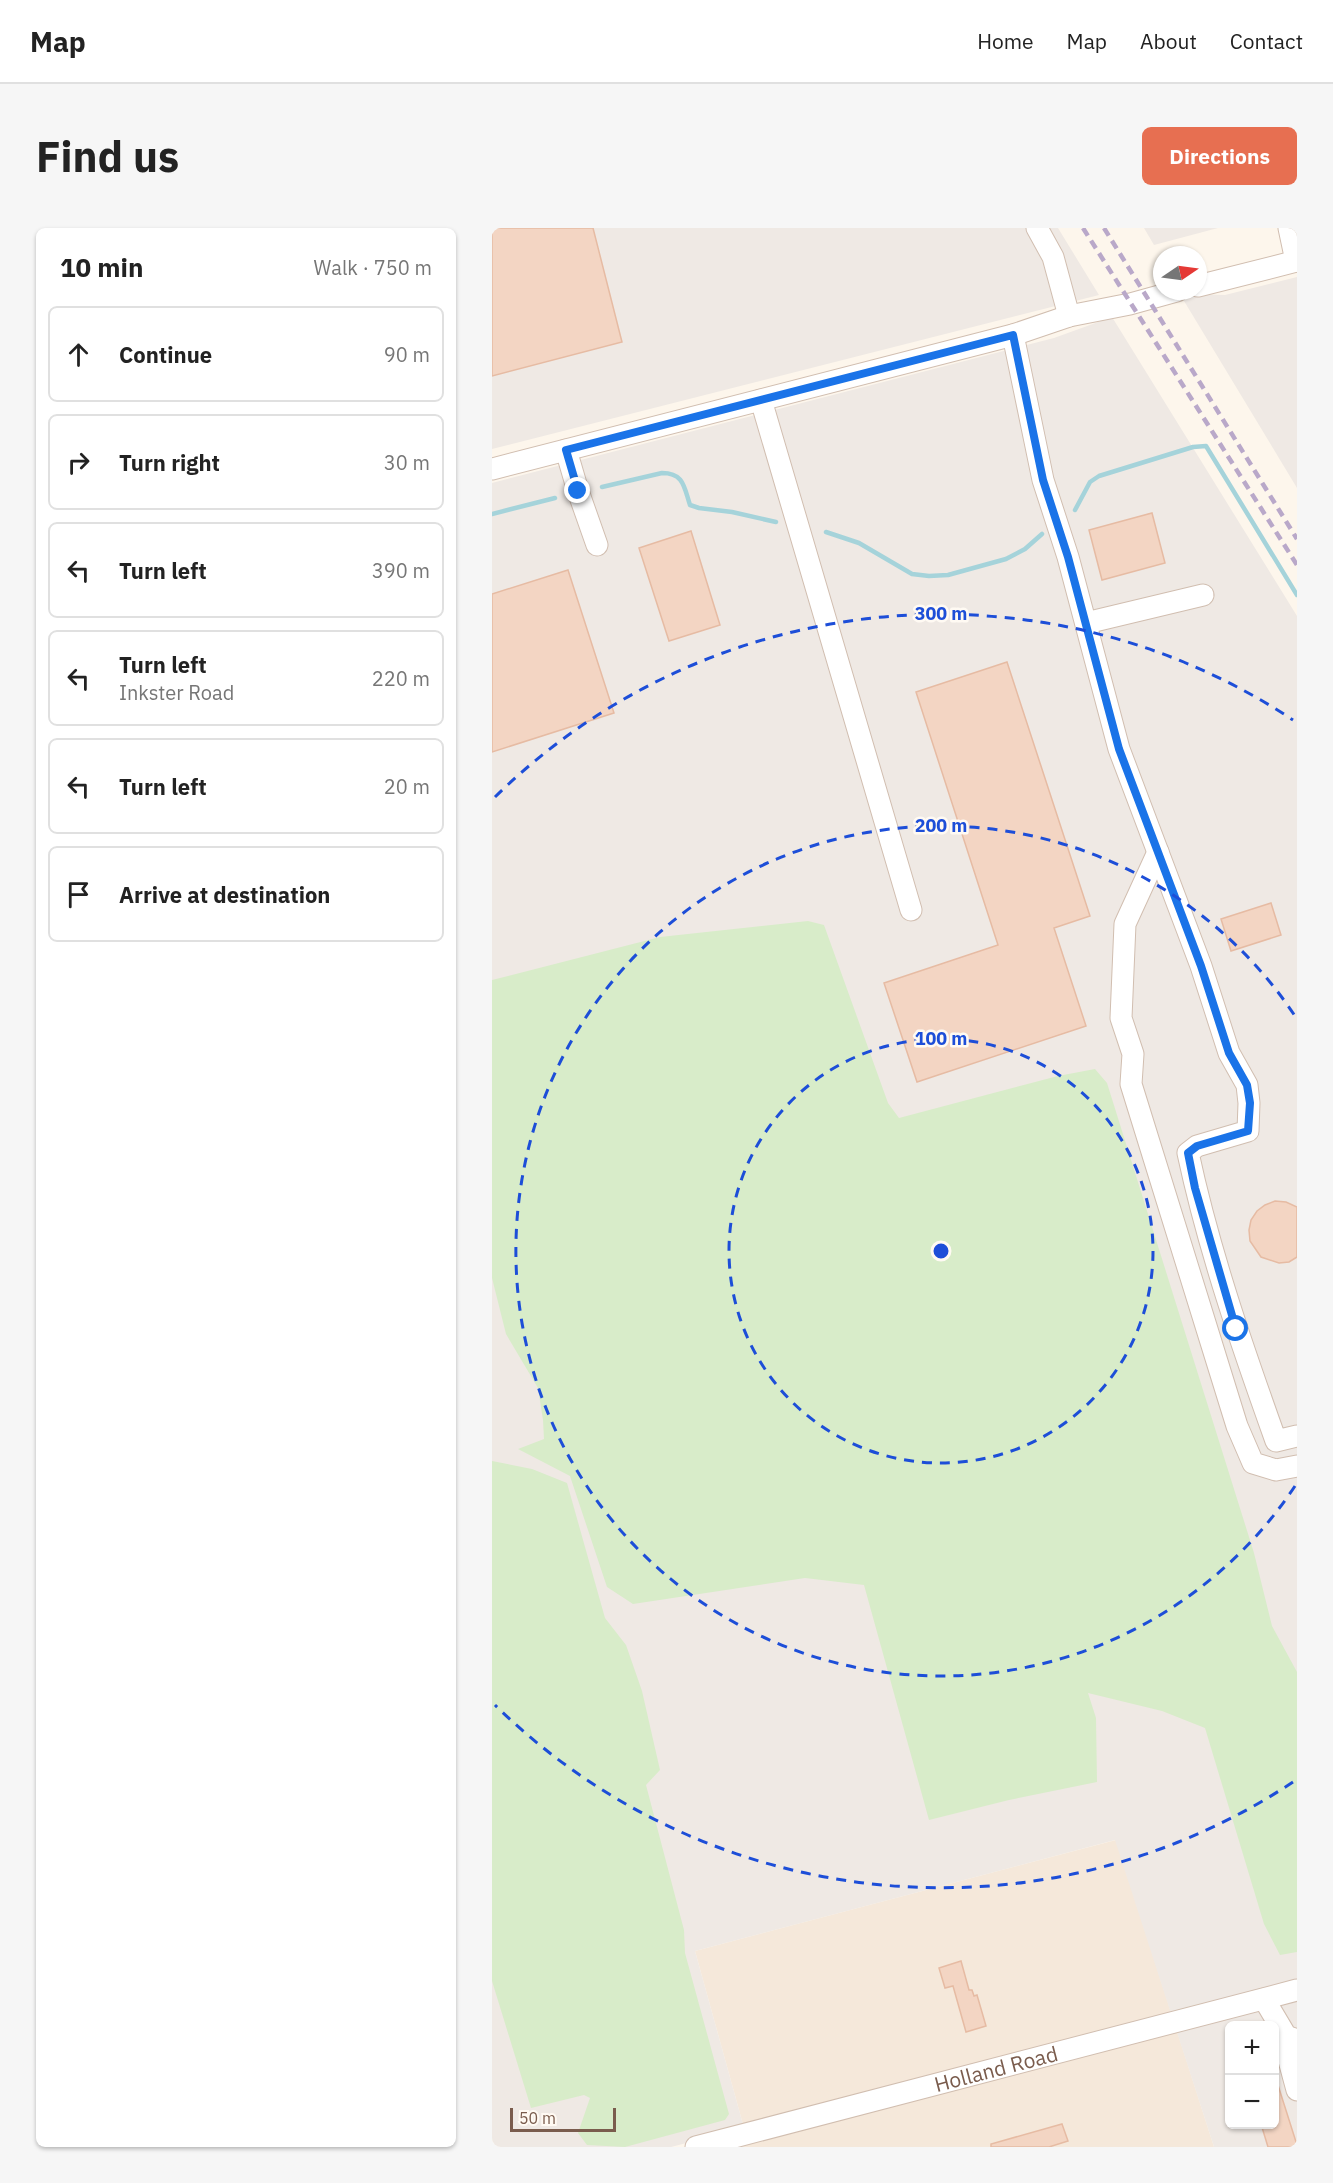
<!DOCTYPE html>
<meta charset="utf-8">
<style>
:root{--surface:#fff;--page:#f6f6f6;--text:#222;--muted:#767676;--line:#e0e0e0;--accent:#e76f51}
body{margin:0;font-family:"IBM Plex Sans",sans-serif;background:var(--page);color:var(--text)}
.controls{position:absolute;right:18px;bottom:18px;display:grid;overflow:hidden;border-radius:9px;box-shadow:0 2px 4px #0004}
.controls button{width:54px;height:54px;display:grid;place-items:center;padding:0;border:0;border-bottom:2px solid var(--line);background:var(--surface);color:var(--text);font:30px sans-serif}
.compass{position:absolute;left:661px;top:18px;width:54px;height:54px;border-radius:50%;background:var(--surface);box-shadow:0 2px 4px #0004;rotate:77deg}
.scale{position:absolute;left:18px;bottom:15px;width:106px;box-sizing:border-box;padding-left:6px;border:3px solid #7a5c4d;border-top:0;font-size:16px;line-height:21px;white-space:nowrap;color:#7a5c4d;-webkit-text-stroke:4px #fffaf3;paint-order:stroke}
.stop{position:absolute;width:18px;height:18px;margin:-14px;border:4px solid #1a73e8;border-radius:50%;background:#fff}
.stop.end{background:#1a73e8;border-color:#fff;box-shadow:0 2px 6px #0008}
.list{margin:0;padding:0;list-style:none}
h2{display:flex;justify-content:space-between;align-items:center;height:78px;margin:0;padding:0 24px;font-size:26px}
h2 small{font-size:20px;font-weight:400;color:var(--muted)}
.list li{display:grid;grid-template-columns:39px 1fr auto;gap:18px;align-items:center;box-sizing:border-box;height:96px;margin:0 12px 12px;padding:0 12px;border:2px solid var(--line);border-radius:9px}
.list b{display:block;font-size:22px;white-space:nowrap}
.list p{margin:0;font-size:20px;white-space:nowrap;color:var(--muted)}
.list em{font-size:20px;font-style:normal;color:var(--muted)}
.icon{flex:none;width:33px;height:33px;fill:none;stroke:currentColor;stroke-width:2;stroke-linecap:round;stroke-linejoin:round}
.map{position:relative;flex:none;width:805px;height:1919px;overflow:hidden;border-radius:9px}
header{display:flex;align-items:center;gap:36px;box-sizing:border-box;height:84px;padding:0 30px;background:var(--surface);border-bottom:2px solid var(--line)}
header strong{font-size:28px}
nav{display:flex;gap:33px;margin-inline-start:auto;font-size:21px}
.intro{display:flex;align-items:center;justify-content:space-between;box-sizing:border-box;height:144px;padding:0 36px}
h1{margin:0;font-size:42px}
.button{padding:15px 27px;border-radius:9px;background:var(--accent);color:#fff;font-size:21px;font-weight:700}
main{display:flex;gap:36px;padding:0 36px}
aside{flex:1;background:var(--surface);border-radius:9px;box-shadow:0 2px 4px #0004}
.map>svg:first-child{display:block}
</style>
<header>
<strong>Map</strong>
<nav><a>Home</a><a>Map</a><a>About</a><a>Contact</a></nav>
</header>
<div class="intro"><h1>Find us</h1><a class="button">Directions</a></div>
<main>
<aside>
<h2>10 min<small>Walk · 750 m</small></h2>
<ul class="list">
<li><svg class="icon" aria-label="ahead" viewBox="0 0 24 24"><path d="M12 20V5M6 11l6-6 6 6"/></svg><div><b>Continue</b></div><em>90 m</em></li>
<li><svg class="icon" aria-label="right" viewBox="0 0 24 24"><path d="M7 20v-9h11M14 6l5 5-5 5"/></svg><div><b>Turn right</b></div><em>30 m</em></li>
<li><svg class="icon" aria-label="left" viewBox="0 0 24 24"><path d="M17 20v-9H6M10 6l-5 5 5 5"/></svg><div><b>Turn left</b></div><em>390 m</em></li>
<li><svg class="icon" aria-label="left" viewBox="0 0 24 24"><path d="M17 20v-9H6M10 6l-5 5 5 5"/></svg><div><b>Turn left</b><p>Inkster Road</p></div><em>220 m</em></li>
<li><svg class="icon" aria-label="left" viewBox="0 0 24 24"><path d="M17 20v-9H6M10 6l-5 5 5 5"/></svg><div><b>Turn left</b></div><em>20 m</em></li>
<li><svg class="icon" aria-label="arrive" viewBox="0 0 24 24"><path d="M6 21V4h12l-3 4 3 4H6"/></svg><div><b>Arrive at destination</b></div></li>
</ul>
</aside>
<div class="map">
<svg width="805" height="1919" viewBox="0 0 805 1919">
<rect width="100%" height="100%" fill="#fdf6ec"/>
<!-- residential -->
<polygon fill="#f5e8da" points="624,1612 722,1919 241,1919 252,1900 203,1723"/>
<!-- industrial -->
<g fill="#efe9e4" fill-rule="evenodd">
<polygon points="0,0 566,0 607,67 0,221"/>
<polygon points="652,0 726,0 662,17"/>
<polygon points="805,49 805,260 689,68 698,66 733,67"/>
<path d="M620 89 805 388V1919H722L623 1612 203 1723 252 1900 179 1919H0V255L562 110ZM738 1798H782V1896H738Z"/>
</g>
<!-- green -->
<g fill="#d8ecc9">
<polygon points="316,693 332,697 396,875 407,890 566,848 603,841 615,855 762,1325 780,1398 805,1444 805,1724 788,1727 772,1696 713,1500 670,1483 596,1465 604,1490 605,1554 517,1572 437,1592 372,1357 313,1350 141,1376 115,1359 78,1248 26,1221 52,1211 51,1192 46,1160 14,1106 0,1050 0,752 168,709"/>
<polygon points="0,1233 40,1241 75,1255 113,1390 134,1417 150,1463 168,1542 154,1557 192,1702 193,1725 237,1886 233,1892 133,1919 95,1917 86,1905 98,1870 92,1867 39,1880 0,1753"/>
</g>
<g fill="none" stroke-linecap="round" stroke-linejoin="round">
<!-- stream -->
<g stroke="#a5d3da" stroke-width="4.5">
<path d="M110 259 170 245C192 245 192 259 198 277L207 280 240 284 284 294"/>
<polyline points="583,282 598,254 607,248 701,219 714,218 805,367"/>
<polyline points="0,286 63,270"/>
<polyline points="334,304 367,315 420,346 437,348 456,347 514,331 533,321 550,306"/>
</g>
</g>
<!-- building -->
<g fill="#f3d5c3" stroke="#e6bba3" stroke-width="1.5">
<polygon points="0,0 101,0 130,114 0,148"/>
<polygon points="660,285 673,335 610,352 597,302"/>
<polygon points="199,303 228,397 177,413 147,320"/>
<polygon points="76,342 122,485 0,524 0,366"/>
<polygon points="515,434 598,688 562,700 594,798 425,854 392,755 506,717 424,464"/>
<polygon points="779,675 789,707 739,723 729,691"/>
<polygon points="783,973 794,974 805,979 805,1029 797,1034 787,1035 769,1029 758,1013 757,1002 759,992 765,983 773,977"/>
<polygon points="469,1733 477,1762 480,1762 482,1768 485,1767 494,1798 474,1804 461,1758 453,1760 447,1740"/>
<polygon points="785,1854 805,1917 805,1919 776,1919 769,1896 783,1896 783,1855"/>
<polygon points="570,1896 576,1913 557,1919 499,1919 499,1916"/>
</g>
<g fill="none" stroke-linecap="round" stroke-linejoin="round">
<defs>
<g id="minor">
<polyline points="545,0 561,29 577,88"/>
<polyline points="797,0 804,33"/>
<polyline points="706,58 805,33"/>
<path d="M521 107 551 252 576 329 627 521 709 738 737 825 755 857 757 875 756 903 705 918 696 925C717 1023 750 1118 784 1213L805 1208"/>
<polyline points="269,172 419,682"/>
<polyline points="74,222 86,263 105,317"/>
<polyline points="0,241 521,107 577,88 638,76 685,63"/>
<polyline points="594,395 711,367"/>
<polyline points="666,624 633,696 629,790 641,826 639,856 745,1198 761,1235 784,1242 805,1238"/>
<polyline points="772,1771 794,1808 805,1812"/>
<polyline points="794,1808 795,1825 805,1862"/>
<path id="s1" d="M204 1919 805 1762"/>
</g>
</defs>
<!-- minor casing -->
<use href="#minor" stroke="#d1beb0" stroke-width="23"/>
<!-- minor -->
<use href="#minor" stroke="#fff" stroke-width="21"/>
<!-- rail -->
<g stroke="#b9a8c9" stroke-width="4.5" stroke-dasharray="9 6" stroke-linecap="butt">
<polyline points="591,0 805,337"/>
<polyline points="612,0 805,311"/>
</g>
</g>
<g fill="none" stroke-linecap="round" stroke-linejoin="round">
<!-- route -->
<polyline stroke="#1a73e8" stroke-width="8" points="86,263 74,222 521,107 551,252 576,329 627,521 709,738 737,825 755,857 758,875 756,903 705,918 696,925 703,960 744,1101"/>
</g>
<!-- distance rings -->
<g fill="none" stroke="#1d4ed8" stroke-width="3" stroke-dasharray="10 8">
<circle cx="449" cy="1023" r="212"/>
<path d="M803 1258A425 425 0 1 1 803 788"/>
<path d="M801 1554A637 637 0 0 1 3 1477M3 569A637 637 0 0 1 801 492"/>
</g>
<g text-anchor="middle" dominant-baseline="central" stroke-width="5" stroke-linejoin="round" paint-order="stroke">
<!-- street labels -->
<g font-size="21" fill="#7a5c4d" stroke="#fffaf3">
<text stroke="none"><textPath href="#s1" startOffset="310">Holland Road</textPath></text>
</g>
</g>
<circle cx="449" cy="1023" r="9" fill="#1d4ed8" stroke="#fffaf3" stroke-width="3"/>
<g font-size="18" text-anchor="middle" font-weight="bold" fill="#1d4ed8" stroke="#fffaf3" stroke-width="5" stroke-linejoin="round" paint-order="stroke">
<text x="449" y="392">300 m</text>
<text x="449" y="604">200 m</text>
<text x="449" y="817">100 m</text>
</g>
</svg>
<div class="controls">
<button>+</button>
<button>−</button>
</div>
<svg class="compass" viewBox="-18 -18 36 36"><path d="M0-13l5 13h-10z" fill="#e53935"/><path d="M0 13l5-13h-10z" fill="#767676"/></svg>
<div class="scale">50 m</div>
<div class="stop" style="left:744px;top:1101px"></div>
<div class="stop end" style="left:86px;top:263px"></div>
</div>
</main>
